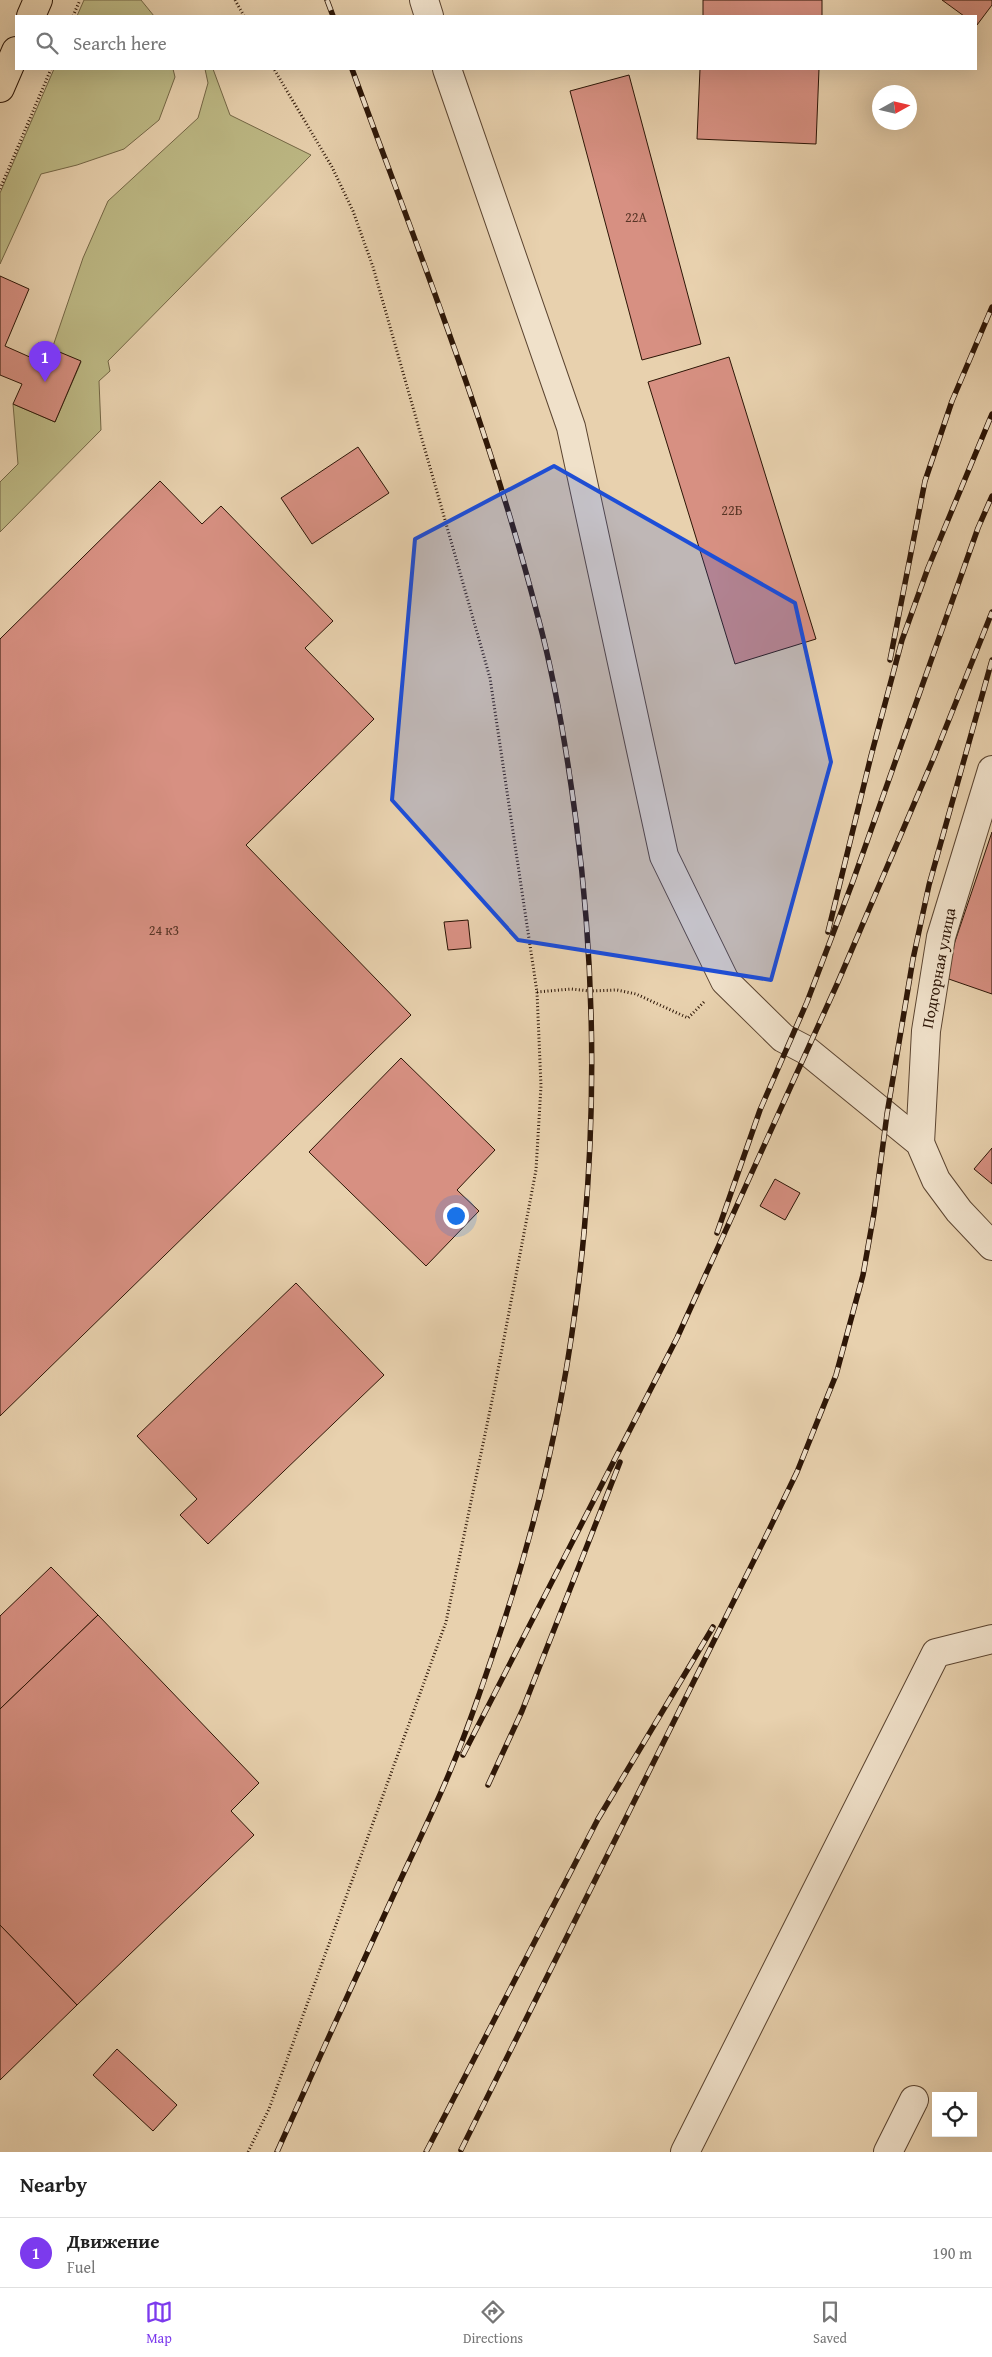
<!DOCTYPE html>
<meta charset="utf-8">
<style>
:root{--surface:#fff;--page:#f6f6f6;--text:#222;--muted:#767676;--line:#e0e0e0;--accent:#7c3aed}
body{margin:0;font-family:"Gentium Book Plus",serif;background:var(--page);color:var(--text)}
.controls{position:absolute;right:15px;bottom:15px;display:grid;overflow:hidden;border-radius:0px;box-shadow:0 5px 20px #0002}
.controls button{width:45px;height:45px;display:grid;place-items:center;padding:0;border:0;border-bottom:1px solid var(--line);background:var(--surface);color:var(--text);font:25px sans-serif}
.compass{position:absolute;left:872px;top:85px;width:45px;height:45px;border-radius:50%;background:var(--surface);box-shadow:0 5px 20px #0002;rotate:82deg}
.you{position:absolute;left:455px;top:1215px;width:18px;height:18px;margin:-12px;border:4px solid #fff;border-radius:50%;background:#1a73e8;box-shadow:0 0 0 8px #1a73e833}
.badge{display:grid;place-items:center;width:32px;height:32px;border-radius:50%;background:var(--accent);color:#fff;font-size:16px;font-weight:700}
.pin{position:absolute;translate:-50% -41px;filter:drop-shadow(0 1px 2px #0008)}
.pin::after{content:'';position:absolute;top:26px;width:18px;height:15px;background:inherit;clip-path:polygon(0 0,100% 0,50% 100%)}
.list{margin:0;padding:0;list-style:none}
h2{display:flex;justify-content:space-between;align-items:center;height:65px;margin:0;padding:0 20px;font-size:21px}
h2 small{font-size:16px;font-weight:400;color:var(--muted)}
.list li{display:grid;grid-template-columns:32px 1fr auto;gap:15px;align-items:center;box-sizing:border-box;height:70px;padding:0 20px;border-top:1px solid var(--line)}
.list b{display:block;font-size:19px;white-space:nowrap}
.list p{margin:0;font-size:16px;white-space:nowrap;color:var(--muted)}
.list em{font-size:16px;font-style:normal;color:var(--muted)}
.icon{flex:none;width:28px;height:28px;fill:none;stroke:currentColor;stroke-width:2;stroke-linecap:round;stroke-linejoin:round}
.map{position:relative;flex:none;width:992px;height:2152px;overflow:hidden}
.search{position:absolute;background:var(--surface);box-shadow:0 5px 20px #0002;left:15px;right:15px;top:15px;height:55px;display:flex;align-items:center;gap:12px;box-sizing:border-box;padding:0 18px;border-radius:0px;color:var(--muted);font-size:19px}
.sheet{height:135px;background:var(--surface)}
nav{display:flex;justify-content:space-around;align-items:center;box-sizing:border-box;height:70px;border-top:1px solid var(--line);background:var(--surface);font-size:14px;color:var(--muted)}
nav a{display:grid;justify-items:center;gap:2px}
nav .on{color:var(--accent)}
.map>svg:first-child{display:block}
</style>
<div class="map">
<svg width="992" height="2152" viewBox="0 0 992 2152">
<rect width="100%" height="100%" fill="#e8d1ae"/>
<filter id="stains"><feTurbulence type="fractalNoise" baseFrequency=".004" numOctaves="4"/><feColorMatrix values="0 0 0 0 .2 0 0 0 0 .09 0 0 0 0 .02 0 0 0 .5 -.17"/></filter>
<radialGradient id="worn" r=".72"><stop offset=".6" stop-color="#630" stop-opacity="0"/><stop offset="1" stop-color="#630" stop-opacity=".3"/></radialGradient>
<!-- green -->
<g fill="#bdb985" stroke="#746746">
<polygon points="84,0 141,0 154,16 77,16"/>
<polygon points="54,69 173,69 175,77 159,120 124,149 77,165 41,174 0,264 0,193"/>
<polygon points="205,69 213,69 230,115 311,155 108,361 110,371 99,381 101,430 0,532 0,482 18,464 13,404 55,422 81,362 52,349 83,258 108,201 198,118 208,83"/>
</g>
<!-- building -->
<g fill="#d79082" stroke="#2c1506">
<rect x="703" y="0" width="119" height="16"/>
<polygon points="942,0 992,0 992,5 977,25 976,16 964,16"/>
<polygon points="700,69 819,69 816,144 697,139"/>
<polygon points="629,75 701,344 642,360 570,91"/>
<polygon points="0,276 29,289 5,346 32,358 38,343 81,361 55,422 13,404 22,384 0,375"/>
<polygon points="729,357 816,639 735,664 648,382"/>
<polygon points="358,447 389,493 312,544 281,498"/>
<polygon points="160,481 202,524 221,506 333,621 305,648 374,719 246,845 411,1015 0,1416 0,639"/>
<polygon points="992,832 992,994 943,977"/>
<polygon points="468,920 471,948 448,950 444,922"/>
<polygon points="401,1058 495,1150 457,1190 479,1211 426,1266 309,1152"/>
<polygon points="992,1148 992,1184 974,1169"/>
<polygon points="775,1179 800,1193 785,1220 760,1206"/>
<polygon points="296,1283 384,1375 208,1544 180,1515 197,1499 137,1436"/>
<polygon points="51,1567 98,1615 0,1709 0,1616"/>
<polygon points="98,1615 259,1783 231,1811 254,1835 77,2005 0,1925 0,1709"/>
<polygon points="0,1925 77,2005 0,2080"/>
<polygon points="117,2049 177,2105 153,2131 93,2075"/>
</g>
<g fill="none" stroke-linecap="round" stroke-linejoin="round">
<defs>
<g id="minor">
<polyline points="424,0 429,16"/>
<polyline points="447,69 571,427 664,856 725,981 783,1038 806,1050 920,1143 936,1180 959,1211 992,1246"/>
<polyline points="920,1143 926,1031 941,937 992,770"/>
<polyline points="685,2152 936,1653 992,1639"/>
<polyline points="888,2152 914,2100"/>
</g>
<g id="major">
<polyline points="31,16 38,0"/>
<polyline points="0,88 16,51"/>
</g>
</defs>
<!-- minor casing -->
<use href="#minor" stroke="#5b4430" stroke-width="30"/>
<!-- major casing -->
<use href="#major" stroke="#2c1506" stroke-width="30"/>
<!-- path -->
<g stroke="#2c1506" stroke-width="3" stroke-dasharray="1 2.5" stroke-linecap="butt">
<polyline points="235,0 244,16"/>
<polyline points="73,16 80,0"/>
<polyline points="0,189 51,69"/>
<polyline points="537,992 571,989 590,991 617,990 636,994 688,1018 704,1002"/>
<polyline points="248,2152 269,2109 446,1622 494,1391 536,1170 541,1086 537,992 490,678 373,267 353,211 332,167 274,69"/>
</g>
<!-- minor -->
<use href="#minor" stroke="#f0e1ca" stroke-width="28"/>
<!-- major -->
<use href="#major" stroke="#e8d1ae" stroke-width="28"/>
<defs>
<g id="rail">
<polyline points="327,0 333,16"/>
<polyline points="890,660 925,481 952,401 992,307"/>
<polyline points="828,932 871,756 902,640 928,568 992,414"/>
<polyline points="717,1233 760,1110 807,1002 853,881 978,528 992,496"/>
<polyline points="463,1755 677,1338 838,982 934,757 992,612"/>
<polyline points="488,1785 522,1711 620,1462"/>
<polyline points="461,2150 769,1530 797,1472 836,1375 863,1275 874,1213 887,1114 913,959 929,885 992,660"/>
<path d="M277 2152C317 2062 358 1973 399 1883 417 1844 437 1804 453 1764 471 1721 486 1675 501 1630 588 1371 611 1092 576 821 567 752 556 684 538 617 490 430 418 250 352 69"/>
<polyline points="426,2152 598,1819 713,1627"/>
</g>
</defs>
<!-- rail casing -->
<use href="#rail" stroke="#2c1506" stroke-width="5.5"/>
<!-- rail -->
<use href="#rail" stroke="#f0e1ca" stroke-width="4" stroke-dasharray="11" stroke-linecap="butt"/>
</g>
<!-- marked area -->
<path fill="#1d4ed8" fill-opacity="0.2" stroke="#1d4ed8" stroke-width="4" stroke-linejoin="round" d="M554 466 795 603 831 762 771 980 518 940 392 800 415 539Z"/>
<g text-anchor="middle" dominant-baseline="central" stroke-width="4.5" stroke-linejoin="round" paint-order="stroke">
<!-- number labels -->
<g font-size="14" fill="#573425">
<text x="636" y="217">22А</text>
<text x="732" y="510">22Б</text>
<text x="164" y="930">24 к3</text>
</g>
<!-- street labels -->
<g font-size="16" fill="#2c1506" stroke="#f0e1ca">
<text transform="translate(938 968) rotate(-79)">Подгорная улица</text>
</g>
</g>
<rect width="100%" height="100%" filter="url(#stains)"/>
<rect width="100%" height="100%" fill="url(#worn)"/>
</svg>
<div class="controls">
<button><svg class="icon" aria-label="locate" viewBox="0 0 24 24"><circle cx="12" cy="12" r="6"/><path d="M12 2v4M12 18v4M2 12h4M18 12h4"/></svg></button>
</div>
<svg class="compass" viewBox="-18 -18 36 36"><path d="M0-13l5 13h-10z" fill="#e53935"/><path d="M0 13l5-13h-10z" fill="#767676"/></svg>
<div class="you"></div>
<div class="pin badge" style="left:45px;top:382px">1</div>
<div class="search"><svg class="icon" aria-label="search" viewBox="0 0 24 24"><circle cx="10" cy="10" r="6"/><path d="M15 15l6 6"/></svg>Search here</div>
</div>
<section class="sheet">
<h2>Nearby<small></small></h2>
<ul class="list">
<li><span class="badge">1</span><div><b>Движение</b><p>Fuel</p></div><em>190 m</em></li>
</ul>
</section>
<nav>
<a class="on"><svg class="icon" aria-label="map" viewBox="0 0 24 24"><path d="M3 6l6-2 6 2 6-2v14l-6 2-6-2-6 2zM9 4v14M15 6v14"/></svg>Map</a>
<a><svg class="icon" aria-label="directions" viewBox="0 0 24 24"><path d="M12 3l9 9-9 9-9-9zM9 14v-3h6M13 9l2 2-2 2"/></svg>Directions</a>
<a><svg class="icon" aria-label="saved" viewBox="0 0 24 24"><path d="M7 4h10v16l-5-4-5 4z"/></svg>Saved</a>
</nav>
